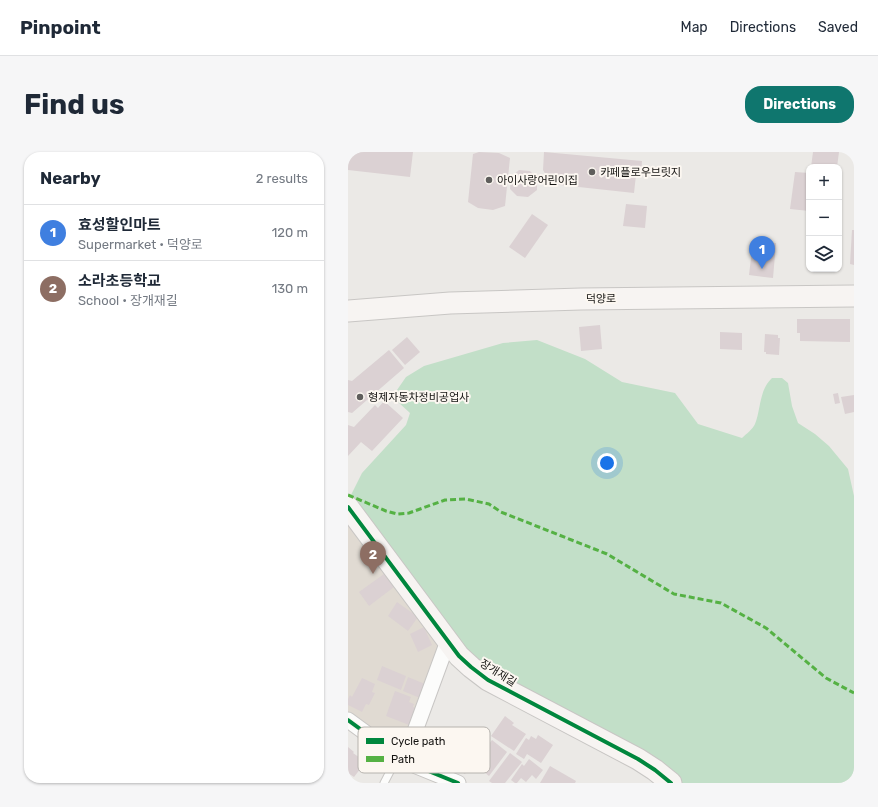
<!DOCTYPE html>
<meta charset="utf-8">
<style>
:root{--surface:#fff;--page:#f6f6f7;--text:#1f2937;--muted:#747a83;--line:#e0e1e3;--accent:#0f766e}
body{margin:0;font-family:Rubik,"Noto Sans KR",sans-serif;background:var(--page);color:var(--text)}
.controls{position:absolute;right:12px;top:12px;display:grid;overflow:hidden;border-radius:8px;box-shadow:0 1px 3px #0004}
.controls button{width:36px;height:36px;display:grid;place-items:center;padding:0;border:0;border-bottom:1px solid var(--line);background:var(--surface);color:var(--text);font:20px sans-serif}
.you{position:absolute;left:259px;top:311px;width:14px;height:14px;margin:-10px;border:3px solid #fff;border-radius:50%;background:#1a73e8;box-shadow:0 0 0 6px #1a73e833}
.badge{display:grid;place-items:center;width:26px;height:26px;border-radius:50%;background:var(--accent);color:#fff;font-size:13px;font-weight:700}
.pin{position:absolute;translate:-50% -33px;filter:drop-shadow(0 1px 2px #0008)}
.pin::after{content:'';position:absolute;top:21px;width:14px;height:12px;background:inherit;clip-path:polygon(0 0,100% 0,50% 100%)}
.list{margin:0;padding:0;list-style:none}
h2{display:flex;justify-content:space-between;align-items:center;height:52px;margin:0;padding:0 16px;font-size:17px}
h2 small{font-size:13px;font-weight:400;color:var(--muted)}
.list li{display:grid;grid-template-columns:26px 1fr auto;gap:12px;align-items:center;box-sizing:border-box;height:56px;padding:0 16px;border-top:1px solid var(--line)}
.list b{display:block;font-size:15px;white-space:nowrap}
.list p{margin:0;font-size:13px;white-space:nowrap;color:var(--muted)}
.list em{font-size:13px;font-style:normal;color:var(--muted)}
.icon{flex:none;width:22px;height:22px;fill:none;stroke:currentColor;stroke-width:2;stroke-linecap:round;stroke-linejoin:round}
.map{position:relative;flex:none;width:506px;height:631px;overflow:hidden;border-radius:16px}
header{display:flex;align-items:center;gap:24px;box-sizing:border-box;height:56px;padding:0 20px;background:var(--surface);border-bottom:1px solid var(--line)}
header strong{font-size:19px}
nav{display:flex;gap:22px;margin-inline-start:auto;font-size:14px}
.intro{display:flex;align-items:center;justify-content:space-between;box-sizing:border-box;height:96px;padding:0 24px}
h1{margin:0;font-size:28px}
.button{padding:10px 18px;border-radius:16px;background:var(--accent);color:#fff;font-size:14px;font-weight:700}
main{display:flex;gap:24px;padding:0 24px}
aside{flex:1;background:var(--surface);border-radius:16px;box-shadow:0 1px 3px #0004}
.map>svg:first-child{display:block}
</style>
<header>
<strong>Pinpoint</strong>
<nav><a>Map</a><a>Directions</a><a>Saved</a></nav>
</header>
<div class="intro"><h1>Find us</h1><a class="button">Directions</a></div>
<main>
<aside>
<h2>Nearby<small>2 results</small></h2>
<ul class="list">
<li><span class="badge" style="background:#3f7fe0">1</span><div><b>효성할인마트</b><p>Supermarket · 덕양로</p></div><em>120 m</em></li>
<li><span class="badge" style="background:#8d6e63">2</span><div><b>소라초등학교</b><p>School · 장개재길</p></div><em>130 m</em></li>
</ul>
</aside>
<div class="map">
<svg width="506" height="631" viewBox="0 0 506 631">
<rect width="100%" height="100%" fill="#ebe9e6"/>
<!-- built -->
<polygon fill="#e0dad2" points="0,355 100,489 56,609 0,568"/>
<!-- green -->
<path fill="#c2dfc8" d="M189 188 237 207 274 230 327 241 350 272 394 286C398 282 405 277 407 272 413 257 411 238 424 226H434L440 231 444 254 450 271 467 282 481 294 500 317 506 344V631H323L140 528 0 349 14 321 58 273 62 261 50 250 49 238 58 225 76 214 155 191Z"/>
<!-- building -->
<g fill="#dbd1d3">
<polygon points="0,0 65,0 62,25 0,18"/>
<polygon points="131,0 151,1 162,6 157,54 145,58 130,56 120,50 125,2"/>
<polygon points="196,0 294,9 293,23 288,23 286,41 203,32 195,18"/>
<polygon points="465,0 491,0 489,15 463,15"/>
<polygon points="171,18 182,19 189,26 189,38 180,45 169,44 162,37 163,25"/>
<polygon points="447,20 461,21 461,59 442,57"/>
<polygon points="278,52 299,54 297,76 275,74"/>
<polygon points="184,62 200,73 177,106 161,95"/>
<polygon points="504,78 506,78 506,113 502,112"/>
<polygon points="405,89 428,91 425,126 401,123"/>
<polygon points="449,167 502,167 502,190 452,189 452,181 449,181"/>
<polygon points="252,173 254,197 233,199 231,175"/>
<polygon points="372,180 394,181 394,198 372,197"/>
<polygon points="417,182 430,183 430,186 432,186 431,203 418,202 418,200 416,200"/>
<polygon points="59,185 72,200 57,213 44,198"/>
<polygon points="41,198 56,216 4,261 0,260 0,228 4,229"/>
<polygon points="490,241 492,251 487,252 485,242"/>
<polygon points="506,243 506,260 497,262 493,245"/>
<polygon points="36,249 55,266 24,299 13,290 0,304 0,273 6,275 27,253 30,256"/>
<polygon points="36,422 46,435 21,454 11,440"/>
<polygon points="49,450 70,465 60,479 40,464"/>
<polygon points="76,475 84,493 70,500 62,482"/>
<polygon points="34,514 58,524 53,538 29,528"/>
<polygon points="60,525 77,532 72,546 55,539"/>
<polygon points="14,526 27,532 24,540 27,541 21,553 18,552 14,560 0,553 0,547 2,543 4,545"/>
<polygon points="47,539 63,545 61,550 66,552 65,555 68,556 61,573 38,564"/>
<polygon points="157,564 166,571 164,573 178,582 166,599 143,584"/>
<polygon points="190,583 205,593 193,611 179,602 176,607 168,602 178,586 181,588 183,584 188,587"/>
<polygon points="144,588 159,600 141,624 126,612"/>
<polygon points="114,594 129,603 117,622 102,613"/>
<polygon points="0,595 6,600 5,601 15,608 10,614 13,616 6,625 0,621"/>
<polygon points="162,601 174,610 157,631 144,631 141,629"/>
<polygon points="181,607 195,618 188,627 184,623 178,630 173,626 169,631 167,631 163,628 174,612 176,614"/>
<polygon points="202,614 228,629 227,631 192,631"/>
</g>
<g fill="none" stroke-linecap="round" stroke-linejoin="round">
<defs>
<polyline id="lane" points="36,631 50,604"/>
<g id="street">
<polyline points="0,568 56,609 110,631"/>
<polyline points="56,609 100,489"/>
</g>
<g id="secondary">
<polyline points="0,159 102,151 233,147 506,144"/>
<polyline points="0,355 111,504 123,515 140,528 290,607 307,618 323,631"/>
</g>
</defs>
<!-- lane casing -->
<use href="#lane" stroke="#c8c6c4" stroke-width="9"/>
<!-- street casing -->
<use href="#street" stroke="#c8c6c4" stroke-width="17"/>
<!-- secondary casing -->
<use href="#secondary" stroke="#c8c6c4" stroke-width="23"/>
<!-- lane -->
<use href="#lane" stroke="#fcfcfb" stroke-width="7"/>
<!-- street -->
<use href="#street" stroke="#fcfcfb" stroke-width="15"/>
<!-- secondary -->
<use href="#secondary" stroke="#f7f4f2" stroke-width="21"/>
<!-- quiet -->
<polyline stroke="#55b144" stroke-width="3" stroke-dasharray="6 3" stroke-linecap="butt" points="0,343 38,359 49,362 61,361 97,348 118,347 141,352 153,360 259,402 326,442 373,451 418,476 478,526 506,541"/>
<defs>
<g id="cycleway">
<polyline points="0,355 111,504 123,515 140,528 290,607 307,618 323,631"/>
<polyline points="0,568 56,609 110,631"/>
</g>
</defs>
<!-- cycleway casing -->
<use href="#cycleway" stroke="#fcf7f1" stroke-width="6"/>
<!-- cycleway -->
<use href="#cycleway" stroke="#00873e" stroke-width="4"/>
</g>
<!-- markers -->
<g fill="#5f5e5c" stroke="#fcf7f1" stroke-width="1.5">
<circle cx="244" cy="20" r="4"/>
<circle cx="141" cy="28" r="4"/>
<circle cx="12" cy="245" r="4"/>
</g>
<g text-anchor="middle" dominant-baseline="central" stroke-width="4" stroke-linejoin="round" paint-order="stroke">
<!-- poi labels -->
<g font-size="11" fill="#141311" stroke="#fcf7f1" text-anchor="start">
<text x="252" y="20">카페플로우브릿지</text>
<text x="149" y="28">아이사랑어린이집</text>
<text x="20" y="245">형제자동차정비공업사</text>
</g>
<!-- street labels -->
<g font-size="11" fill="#141311" stroke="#fcf7f1">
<text transform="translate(253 147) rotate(-1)">덕양로</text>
<text transform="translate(150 521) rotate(32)">장개재길</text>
</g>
</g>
<!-- legend -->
<rect x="10" y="575" width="132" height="46" rx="6" fill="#fcf7f1" stroke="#b6b3ae" stroke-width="1"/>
<rect x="18" y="586" width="18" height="6" fill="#00873e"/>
<rect x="18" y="604" width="18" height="6" fill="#55b144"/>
<g font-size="11" fill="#141311">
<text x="43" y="593">Cycle path</text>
<text x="43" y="611">Path</text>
</g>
</svg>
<div class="controls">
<button>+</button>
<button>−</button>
<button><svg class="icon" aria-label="layers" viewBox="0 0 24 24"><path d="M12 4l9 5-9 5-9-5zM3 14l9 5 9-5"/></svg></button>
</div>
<div class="you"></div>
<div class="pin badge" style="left:414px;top:117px;background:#3f7fe0">1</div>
<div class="pin badge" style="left:25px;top:422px;background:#8d6e63">2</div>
</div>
</main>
